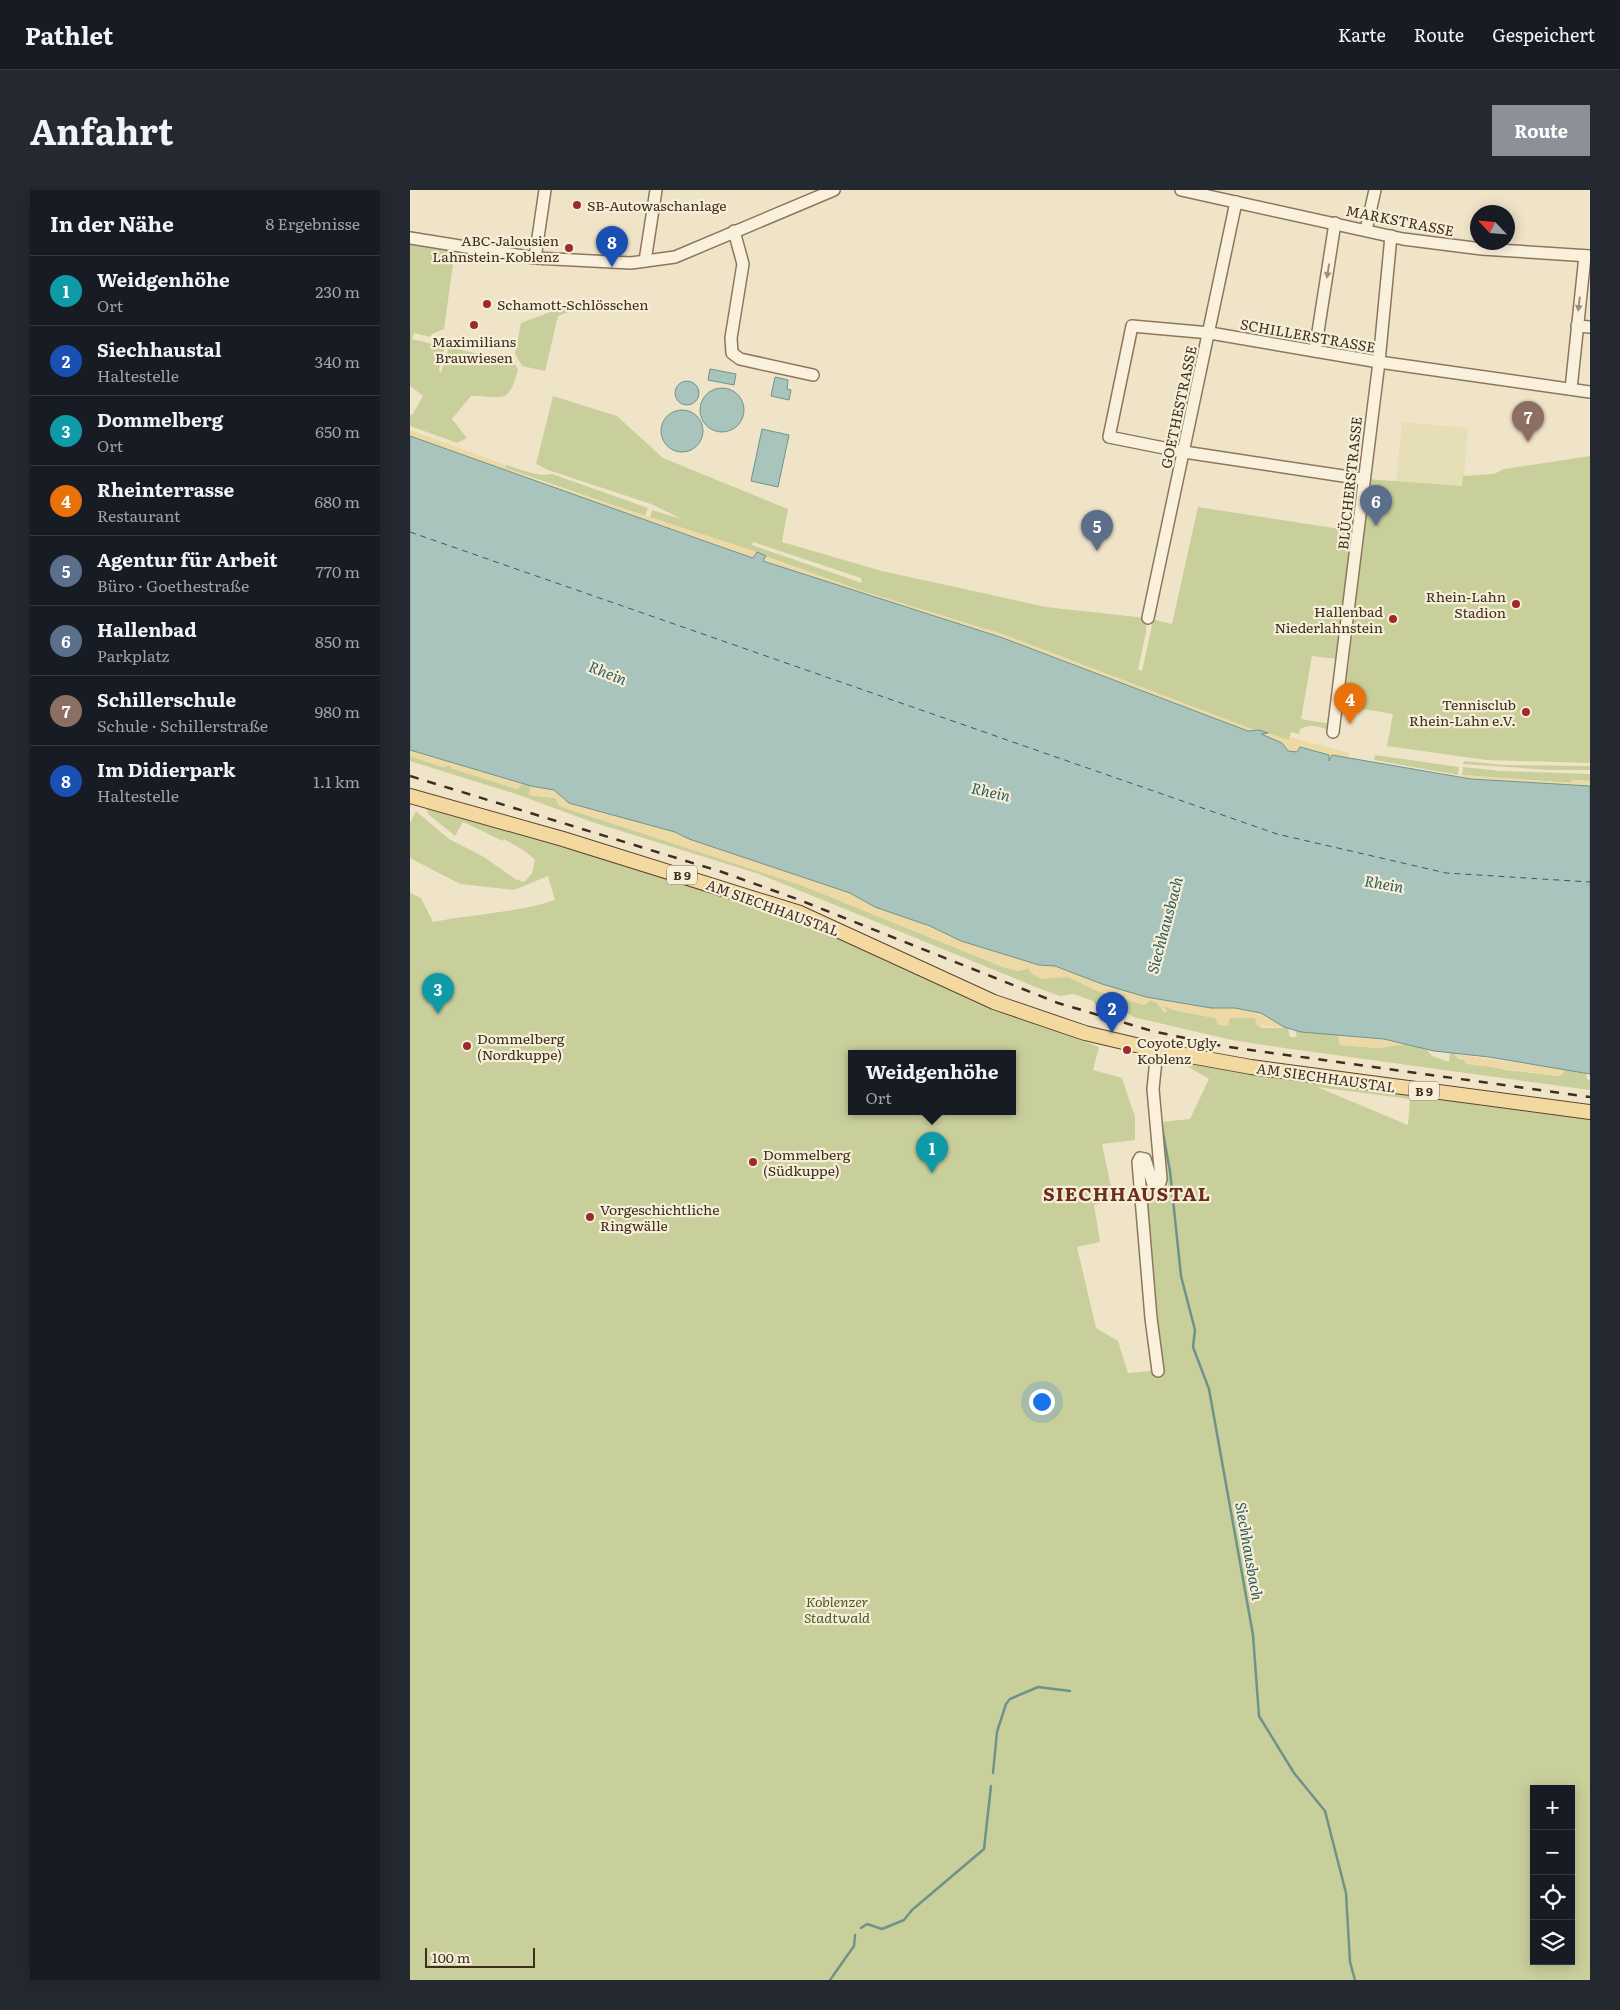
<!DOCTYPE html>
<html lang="de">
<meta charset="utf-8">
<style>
:root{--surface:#171b24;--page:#242831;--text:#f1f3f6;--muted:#9ea1a6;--line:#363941;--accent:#8c9099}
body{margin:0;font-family:Literata,serif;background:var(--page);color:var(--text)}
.controls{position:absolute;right:15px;bottom:15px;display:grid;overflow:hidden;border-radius:0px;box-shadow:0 2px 12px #0003}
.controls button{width:45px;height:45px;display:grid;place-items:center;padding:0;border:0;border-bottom:1px solid var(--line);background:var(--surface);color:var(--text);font:25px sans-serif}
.compass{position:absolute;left:1060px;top:15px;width:45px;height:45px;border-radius:50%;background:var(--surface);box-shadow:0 2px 12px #0003;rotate:296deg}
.scale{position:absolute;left:15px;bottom:12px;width:110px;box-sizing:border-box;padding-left:5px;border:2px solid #3d2e20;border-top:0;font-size:14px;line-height:18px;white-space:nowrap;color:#3d2e20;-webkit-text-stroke:4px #f7eed8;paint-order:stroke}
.you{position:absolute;left:631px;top:1211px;width:18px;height:18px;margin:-12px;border:4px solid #fff;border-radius:50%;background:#1a73e8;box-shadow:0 0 0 8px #1a73e833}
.badge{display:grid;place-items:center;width:32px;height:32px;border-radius:50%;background:var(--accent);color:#fff;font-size:16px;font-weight:700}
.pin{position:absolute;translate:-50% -41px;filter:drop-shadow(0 1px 2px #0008)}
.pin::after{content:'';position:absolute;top:26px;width:18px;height:15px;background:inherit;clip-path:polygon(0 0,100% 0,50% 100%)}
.popup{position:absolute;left:438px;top:860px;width:168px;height:65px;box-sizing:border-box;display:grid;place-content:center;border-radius:0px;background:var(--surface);filter:drop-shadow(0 1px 4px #0005);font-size:16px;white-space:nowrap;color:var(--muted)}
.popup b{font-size:19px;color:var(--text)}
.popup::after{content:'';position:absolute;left:50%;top:100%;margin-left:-10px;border:10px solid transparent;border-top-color:var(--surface)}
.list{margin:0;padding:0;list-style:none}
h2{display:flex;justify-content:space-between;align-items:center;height:65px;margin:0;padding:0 20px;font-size:21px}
h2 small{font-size:16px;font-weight:400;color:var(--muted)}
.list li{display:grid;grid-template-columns:32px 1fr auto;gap:15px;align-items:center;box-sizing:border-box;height:70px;padding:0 20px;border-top:1px solid var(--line)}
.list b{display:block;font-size:19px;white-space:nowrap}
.list p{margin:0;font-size:16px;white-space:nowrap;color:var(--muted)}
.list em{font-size:16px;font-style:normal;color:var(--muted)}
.icon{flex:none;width:28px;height:28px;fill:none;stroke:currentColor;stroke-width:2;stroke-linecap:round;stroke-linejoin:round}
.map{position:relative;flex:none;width:1180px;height:1790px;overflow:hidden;border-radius:0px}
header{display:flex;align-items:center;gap:30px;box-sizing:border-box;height:70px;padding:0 25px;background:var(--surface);border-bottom:1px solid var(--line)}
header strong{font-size:24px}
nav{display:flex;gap:28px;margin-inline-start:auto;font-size:18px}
.intro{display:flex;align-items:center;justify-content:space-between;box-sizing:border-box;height:120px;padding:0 30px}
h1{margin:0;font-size:35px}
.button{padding:12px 22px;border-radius:0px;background:var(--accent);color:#fff;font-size:18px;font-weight:700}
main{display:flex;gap:30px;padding:0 30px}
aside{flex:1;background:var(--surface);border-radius:0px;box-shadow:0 2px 12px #0003}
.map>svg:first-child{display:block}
</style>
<header>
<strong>Pathlet</strong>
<nav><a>Karte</a><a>Route</a><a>Gespeichert</a></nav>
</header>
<div class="intro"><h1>Anfahrt</h1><a class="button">Route</a></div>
<main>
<aside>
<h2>In der Nähe<small>8 Ergebnisse</small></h2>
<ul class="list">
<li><span class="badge" style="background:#0f9aa8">1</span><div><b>Weidgenhöhe</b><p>Ort</p></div><em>230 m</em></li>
<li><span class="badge" style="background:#1a4fb4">2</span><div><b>Siechhaustal</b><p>Haltestelle</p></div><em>340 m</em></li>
<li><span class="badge" style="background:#0f9aa8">3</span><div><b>Dommelberg</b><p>Ort</p></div><em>650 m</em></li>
<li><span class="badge" style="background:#e8710a">4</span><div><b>Rheinterrasse</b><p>Restaurant</p></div><em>680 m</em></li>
<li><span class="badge" style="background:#5c6f8a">5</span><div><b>Agentur für Arbeit</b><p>Büro · Goethestraße</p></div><em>770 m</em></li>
<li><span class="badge" style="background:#5c6f8a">6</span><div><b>Hallenbad</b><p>Parkplatz</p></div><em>850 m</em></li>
<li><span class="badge" style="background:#8d6e63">7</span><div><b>Schillerschule</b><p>Schule · Schillerstraße</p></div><em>980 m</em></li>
<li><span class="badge" style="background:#1a4fb4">8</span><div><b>Im Didierpark</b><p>Haltestelle</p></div><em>1.1 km</em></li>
</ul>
</aside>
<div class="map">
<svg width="1180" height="1790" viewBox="0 0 1180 1790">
<rect width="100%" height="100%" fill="#f0e4c8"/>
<!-- farmland -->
<polygon fill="#e6deb5" points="992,232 1058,238 1053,296 986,292"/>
<!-- green -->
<g fill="#c9cf9b" fill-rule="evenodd">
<path d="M0 53 45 60 34 139 22 144 20 147 4 143 2 149 35 157 29 180 31 183 39 157 81 167 95 164 101 167 108 180C98 218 90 205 61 206L42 229 57 248 47 253 0 236V224L2 225 13 206 0 196Z"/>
<polygon points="154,112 167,114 167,119 148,126 135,181 112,176 105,164 111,133 154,117"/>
<path d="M143 206 207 226 253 268 378 319 372 352 472 381 636 417 736 428V442L728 479 732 481 742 436 741 429 762 434 788 317 943 341 927 469 902 466 891 529 921 534 920 542C912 535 899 534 890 539L889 544 881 542 879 550 844 540 592 444 452 401 240 327 242 320 272 329 241 314 138 280 126 274ZM343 352 451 388 452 393 342 355Z"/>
<polygon points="1180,266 1180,573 1076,570 977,556 983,524 931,515 939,473 956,289 1052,296 1053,286 1084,284 1094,279"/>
<path d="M96 275C113 280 126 287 142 284L238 318 235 326 95 278Z"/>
<polygon points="965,565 1049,577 1048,585 964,570"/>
<path d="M0 566 33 577 42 575 41 578 107 599 112 594 121 596 119 605 145 608 150 616 164 621 391 695 593 777 609 781 618 778 658 787 690 802 735 815 740 810 747 813 754 822 752 815 763 820 805 828H845L851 838H878L880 847H887L885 840 928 845 930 855 968 858 996 854 1017 860 1022 866 1039 872 1040 863 1045 864 1047 868 1096 880 1149 886 1156 880 1176 884 1177 889 1180 890V900L874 858 822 850 723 827C715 819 700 815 689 819L683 811 664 804 650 806 633 800 349 684 182 632 106 604 0 571Z"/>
<polygon points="1054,571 1093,575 1180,576 1180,580 1140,580 1053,574"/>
<polygon points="1053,577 1091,581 1180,584 1180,591 1162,590 1161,593 1052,585"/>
<path d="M16 616 45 623 357 718 420 743 555 806 689 857 683 880 712 888 725 927V950L692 954 704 1011 684 1015 690 1052 667 1057 686 1138 708 1151 718 1183 750 1180 734 1001 758 999 750 932 780 929 799 889 775 875 777 872 1180 928V1790H0V703L11 708 23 732C64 724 106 723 145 710L138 686 104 700 50 694 0 668V633L6 621 39 649 74 667 105 689 114 692 122 683 125 670 115 661 94 649 93 651 53 632 45 646 18 624ZM442 864H602V922H442ZM907 897 1000 909 998 935ZM1124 1599H1161V1771H1124Z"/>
</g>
<!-- sand -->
<g fill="#ecd9a5">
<polygon points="0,240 96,275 95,278 123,289 347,362 344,368 314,358 0,246"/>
<polygon points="356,366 452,401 592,444 844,540 838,541 593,448 353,371"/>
<polygon points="858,543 879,550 880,547 939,563 938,568 922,565 919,571 918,564 891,557 888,563 878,561 850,544"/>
<polygon points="0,560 112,594 107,599 41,578 41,575 33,577 0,566"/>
<polygon points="1052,585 1161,593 1162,590 1180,591 1180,596 1052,588"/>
<polygon points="121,596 144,600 159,613 265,642 279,649 440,703 465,717 520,736 551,751 602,767 629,775 645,776 692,794 736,807 801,818 825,818 851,823 874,837 847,836 845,828 820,828 818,836 808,835 805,828 763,820 753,815 757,822 754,822 747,813 740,810 735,815 690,802 658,787 632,789 622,784 618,778 609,781 593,777 391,695 164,621 150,616 145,608 119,605"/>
<polygon points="928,845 974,849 996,854 968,858 930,855"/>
<polygon points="1045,864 1156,880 1150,886 1056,874 1052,867 1047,868"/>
</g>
<!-- water -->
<g fill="#a9c4bc" stroke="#6f938a">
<polygon points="300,179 326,184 324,195 298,190"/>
<polygon points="365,187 378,190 377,199 381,200 379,210 361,206"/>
<circle cx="277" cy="203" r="12"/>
<circle cx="312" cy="220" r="22"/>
<circle cx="272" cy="241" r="21"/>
<polygon points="352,239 379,245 368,297 341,291"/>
<polygon points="0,246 314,358 343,368 347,362 356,366 353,371 593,448 838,541 849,540 858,543 851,544 872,553 878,561 887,562 890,557 919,565 919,571 922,565 1061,589 1180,596 1180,884 1079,867 1024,861 974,849 891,842 874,837 851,823 825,818 801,818 736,807 692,794 645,776 629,775 551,751 520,736 465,717 440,703 279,649 265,642 159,613 144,600 121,596 0,560"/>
</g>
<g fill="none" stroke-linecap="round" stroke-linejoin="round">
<!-- stream -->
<g stroke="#6f938a" stroke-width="2.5">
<polyline points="751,932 760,981 771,1086 785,1140 783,1157 799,1199 843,1445 849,1526 884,1583 915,1621 936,1703 940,1772 945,1790"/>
<polyline points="583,1583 587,1542 596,1514 600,1509 628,1497 660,1501"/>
<polyline points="451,1738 457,1734 472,1739 494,1730 502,1720 574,1659 581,1596"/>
<polyline points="420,1790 444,1756 445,1745"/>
</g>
<!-- ferry -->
<polyline stroke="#2f5d5a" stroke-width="1" stroke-dasharray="6 5" stroke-linecap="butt" points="0,342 867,644 1036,683 1180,692"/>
<defs>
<g id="minor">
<polyline points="771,0 993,49 1072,59 1180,66"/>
<polyline points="956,40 965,0"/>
<polyline points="324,41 333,74 321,148 322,163 330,169 403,185"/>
<polyline points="0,48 125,68 221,73 265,67 424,0"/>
<polyline points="125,68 135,0"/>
<polyline points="235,71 246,0"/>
<polyline points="1167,136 1180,137"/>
<polyline points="905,161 925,33"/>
<polyline points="1161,199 1175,66"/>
<polyline points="953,289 774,262 699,247 722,136 800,143 969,172 1180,202"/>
<polyline points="738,428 826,12"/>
<polyline points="923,542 969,172 981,46"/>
<polyline points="747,860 743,899 751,989 749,995 743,994 735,969 730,968 728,972 741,1128 748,1181"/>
</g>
<polyline id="major" points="0,606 153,649 390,723 584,812 675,843 747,860 841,877 1180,922"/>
</defs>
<!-- minor casing -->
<use href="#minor" stroke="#8d765c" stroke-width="14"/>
<!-- major casing -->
<use href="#major" stroke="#5b4430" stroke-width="16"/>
<!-- minor -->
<use href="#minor" stroke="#faf1dc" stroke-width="11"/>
<!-- major -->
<use href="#major" stroke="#f3d9a0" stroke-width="14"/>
<!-- rail -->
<polyline stroke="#3d2e20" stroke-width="2.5" stroke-dasharray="9 9" stroke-linecap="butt" points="0,586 312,682 387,709 648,813 742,841 812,856 1180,907"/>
</g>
<!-- one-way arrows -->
<defs><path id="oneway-solid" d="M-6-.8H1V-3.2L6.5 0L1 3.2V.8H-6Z" transform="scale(1.25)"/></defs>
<g fill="#9c907e">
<use href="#oneway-solid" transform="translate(918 81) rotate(99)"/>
<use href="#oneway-solid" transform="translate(1169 114) rotate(97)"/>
</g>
<!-- markers -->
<g fill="#9e2a2b" stroke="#f7eed8" stroke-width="2">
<circle cx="167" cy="15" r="5"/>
<circle cx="159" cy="58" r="5"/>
<circle cx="77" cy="114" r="5"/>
<circle cx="64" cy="135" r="5"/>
<circle cx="1106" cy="414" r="5"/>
<circle cx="983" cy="429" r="5"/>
<circle cx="1116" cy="522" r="5"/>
<circle cx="57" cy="856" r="5"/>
<circle cx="717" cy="860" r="5"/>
<circle cx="343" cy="972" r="5"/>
<circle cx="180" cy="1027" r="5"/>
</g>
<g text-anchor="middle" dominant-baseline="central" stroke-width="4.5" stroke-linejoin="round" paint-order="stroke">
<!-- shield labels -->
<g fill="#f7eed8" stroke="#756857" stroke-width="1">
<rect x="257" y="675.5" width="30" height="19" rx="4"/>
<rect x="999" y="891.5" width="30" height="19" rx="4"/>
</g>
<g font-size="12" font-weight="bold" fill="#3d2e20">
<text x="272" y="685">B 9</text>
<text x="1014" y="901">B 9</text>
</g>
<!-- poi labels -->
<g font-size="14" fill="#3d2e20" stroke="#f7eed8" text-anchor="start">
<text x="177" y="15">SB-Autowaschanlage</text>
<text x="149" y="50" text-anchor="end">ABC-Jalousien<tspan x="149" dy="16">Lahnstein-Koblenz</tspan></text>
<text x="87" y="114">Schamott-Schlösschen</text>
<text x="64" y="151" text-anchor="middle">Maximilians<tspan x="64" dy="16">Brauwiesen</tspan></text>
<text x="1096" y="406" text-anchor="end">Rhein-Lahn<tspan x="1096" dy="16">Stadion</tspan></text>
<text x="973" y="421" text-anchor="end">Hallenbad<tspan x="973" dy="16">Niederlahnstein</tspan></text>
<text x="1106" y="514" text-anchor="end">Tennisclub<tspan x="1106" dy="16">Rhein-Lahn e.V.</tspan></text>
<text x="67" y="848">Dommelberg<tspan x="67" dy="16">(Nordkuppe)</tspan></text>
<text x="727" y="852">Coyote Ugly<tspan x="727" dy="16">Koblenz</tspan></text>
<text x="353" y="964">Dommelberg<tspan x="353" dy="16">(Südkuppe)</tspan></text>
<text x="190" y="1019">Vorgeschichtliche<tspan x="190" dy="16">Ringwälle</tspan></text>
</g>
<!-- street labels -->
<g font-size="14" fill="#3d2e20" stroke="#f7eed8">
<text transform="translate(990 30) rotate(11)">MARKSTRASSE</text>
<text transform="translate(898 145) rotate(10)">SCHILLERSTRASSE</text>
<text transform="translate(768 217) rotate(-78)">GOETHESTRASSE</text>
<text transform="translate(939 293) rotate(-84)">BLÜCHERSTRASSE</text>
<text transform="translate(363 717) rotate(20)">AM SIECHHAUSTAL</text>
<text transform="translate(916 887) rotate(8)">AM SIECHHAUSTAL</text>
</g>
<!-- park labels -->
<g font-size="14" font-style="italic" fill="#4d5a26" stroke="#f7eed8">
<text x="427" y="1411">Koblenzer<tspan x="427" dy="16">Stadtwald</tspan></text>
</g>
<!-- water labels -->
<g font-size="15" font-style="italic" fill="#2f5d5a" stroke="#f7eed8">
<text transform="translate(198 482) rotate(22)">Rhein</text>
<text transform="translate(581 601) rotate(13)">Rhein</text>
<text transform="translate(974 693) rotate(10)">Rhein</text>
<text transform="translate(754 735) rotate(-75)">Siechhausbach</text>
<text transform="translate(840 1361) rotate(80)">Siechhausbach</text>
</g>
<!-- district labels -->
<g font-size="19" font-weight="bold" letter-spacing="1" fill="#6b2e1e" stroke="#f7eed8">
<text x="717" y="1003">SIECHHAUSTAL</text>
</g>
</g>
</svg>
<div class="controls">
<button>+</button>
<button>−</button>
<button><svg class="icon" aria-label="locate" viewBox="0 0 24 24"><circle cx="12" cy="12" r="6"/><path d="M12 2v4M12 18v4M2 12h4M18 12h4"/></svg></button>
<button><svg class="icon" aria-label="layers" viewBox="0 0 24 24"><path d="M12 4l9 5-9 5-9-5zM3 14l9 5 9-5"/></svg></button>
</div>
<svg class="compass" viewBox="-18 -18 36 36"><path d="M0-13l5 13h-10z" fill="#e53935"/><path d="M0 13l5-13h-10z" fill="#9ea1a6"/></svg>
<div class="scale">100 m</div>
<div class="you"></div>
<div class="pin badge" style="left:522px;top:983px;background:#0f9aa8">1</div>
<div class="popup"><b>Weidgenhöhe</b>Ort</div>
<div class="pin badge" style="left:702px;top:843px;background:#1a4fb4">2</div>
<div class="pin badge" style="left:28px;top:824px;background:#0f9aa8">3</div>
<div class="pin badge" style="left:940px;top:534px;background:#e8710a">4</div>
<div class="pin badge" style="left:687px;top:361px;background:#5c6f8a">5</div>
<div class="pin badge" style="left:966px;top:336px;background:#5c6f8a">6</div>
<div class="pin badge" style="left:1118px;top:252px;background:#8d6e63">7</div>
<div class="pin badge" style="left:202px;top:77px;background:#1a4fb4">8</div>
</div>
</main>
